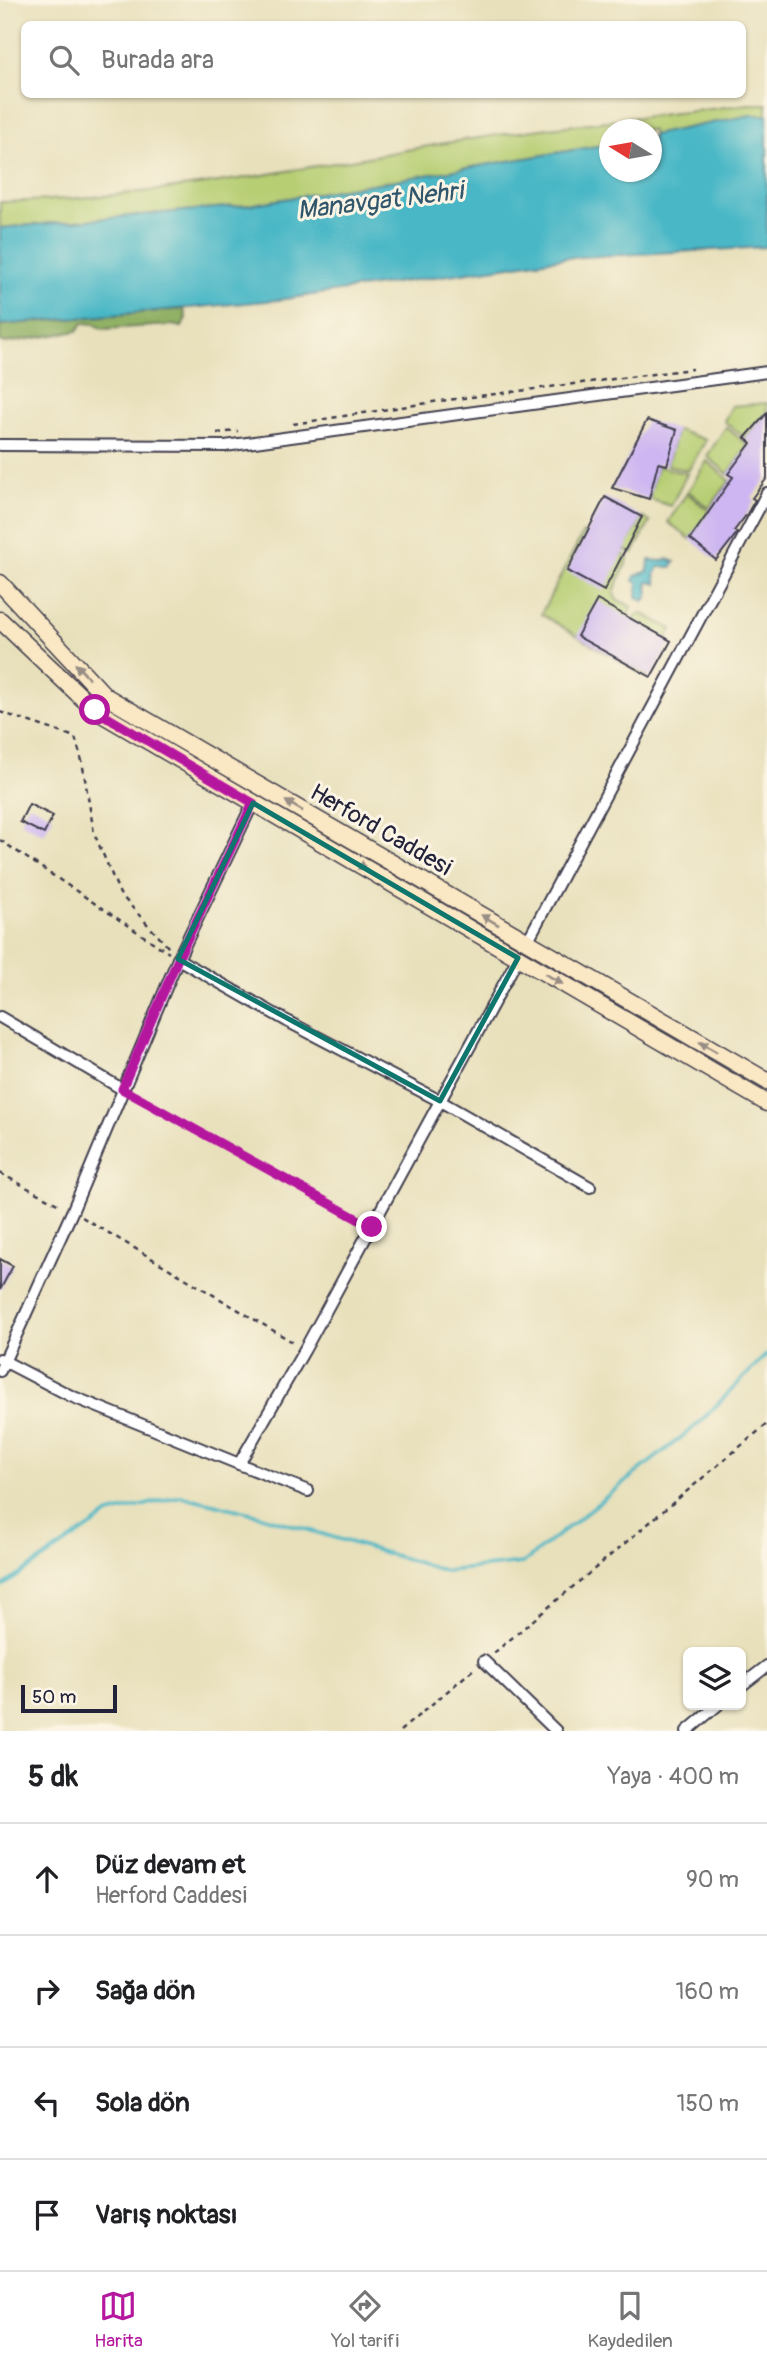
<!DOCTYPE html>
<html lang="tr">
<meta charset="utf-8">
<style>
:root{--surface:#fff;--page:#f2f2f2;--text:#202124;--muted:#757577;--line:#e0e0e0;--accent:#b5179e}
body{margin:0;font-family:Pangolin,sans-serif;background:var(--page);color:var(--text)}
.controls{position:absolute;right:21px;bottom:21px;display:grid;overflow:hidden;border-radius:10px;box-shadow:0 2px 5px #0004}
.controls button{width:63px;height:63px;display:grid;place-items:center;padding:0;border:0;border-bottom:2px solid var(--line);background:var(--surface);color:var(--text);font:35px sans-serif}
.compass{position:absolute;left:599px;top:119px;width:63px;height:63px;border-radius:50%;background:var(--surface);box-shadow:0 2px 5px #0004;rotate:281deg}
.scale{position:absolute;left:21px;bottom:18px;width:96px;box-sizing:border-box;padding-left:7px;border:4px solid #22223b;border-top:0;font-size:19px;line-height:24px;white-space:nowrap;color:#22223b;-webkit-text-stroke:5px #fcf5e5;paint-order:stroke}
.stop{position:absolute;width:21px;height:21px;margin:-16px;border:5px solid #b5179e;border-radius:50%;background:#fff}
.stop.end{background:#b5179e;border-color:#fff;box-shadow:0 2px 7px #0008}
.list{margin:0;padding:0;list-style:none}
h2{display:flex;justify-content:space-between;align-items:center;height:91px;margin:0;padding:0 28px;font-size:30px}
h2 small{font-size:23px;font-weight:400;color:var(--muted)}
.list li{display:grid;grid-template-columns:46px 1fr auto;gap:21px;align-items:center;box-sizing:border-box;height:112px;padding:0 28px;border-top:2px solid var(--line)}
.list b{display:block;font-size:26px;white-space:nowrap}
.list p{margin:0;font-size:23px;white-space:nowrap;color:var(--muted)}
.list em{font-size:23px;font-style:normal;color:var(--muted)}
.icon{flex:none;width:38px;height:38px;fill:none;stroke:currentColor;stroke-width:2;stroke-linecap:round;stroke-linejoin:round}
.map{position:relative;flex:none;width:767px;height:1731px;overflow:hidden}
.search{position:absolute;background:var(--surface);box-shadow:0 2px 5px #0004;left:21px;right:21px;top:21px;height:77px;display:flex;align-items:center;gap:18px;box-sizing:border-box;padding:0 24px;border-radius:10px;color:var(--muted);font-size:26px}
.sheet{height:539px;background:var(--surface)}
nav{display:flex;justify-content:space-around;align-items:center;box-sizing:border-box;height:98px;border-top:2px solid var(--line);background:var(--surface);font-size:19px;color:var(--muted)}
nav a{display:grid;justify-items:center;gap:4px}
nav .on{color:var(--accent)}
.map>svg:first-child{display:block}
</style>
<div class="map">
<svg width="767" height="1731" viewBox="0 0 767 1731">
<rect width="100%" height="100%" fill="#fcf5e5"/>
<filter id="ink" filterUnits="userSpaceOnUse"><feTurbulence type="fractalNoise" baseFrequency=".0143" numOctaves="2"/><feDisplacementMap in="SourceGraphic" scale="14" xChannelSelector="R" yChannelSelector="G"/><feConvolveMatrix kernelMatrix="1 2 1 2 8 2 1 2 1" color-interpolation-filters="sRGB"/></filter>
<filter id="wash" filterUnits="userSpaceOnUse"><feTurbulence type="fractalNoise" baseFrequency=".00686" numOctaves="4" result="noise"/><feDisplacementMap in="SourceGraphic" scale="28" xChannelSelector="R" yChannelSelector="G"/><feGaussianBlur stdDeviation="1.57" result="paint"/><feColorMatrix in="noise" values="0 0 0 0 0 0 0 0 0 0 0 0 0 0 0 0 0 1.4 0 .05"/><feComposite in="paint" operator="in"/></filter>
<g filter="url(#wash)">
<rect width="100%" height="100%" fill="#e8e0bb"/>
<!-- green -->
<g fill="#b7ce73" stroke="#6c7857" stroke-width="2">
<path d="M749 104H767V115H751L652 135V130H610L609 144 248 205 0 228V202C149 199 293 170 440 144 542 126 646 118 749 104Z"/>
<polygon points="767,403 767,414 745,438 724,421 732,406"/>
<polygon points="726,427 749,446 728,474 707,456"/>
<polygon points="677,430 706,440 688,471 667,465"/>
<polygon points="707,461 730,481 709,508 688,491"/>
<polygon points="657,466 687,474 671,506 649,499"/>
<polygon points="687,493 710,512 690,539 668,522"/>
<polygon points="642,517 650,522 633,553 624,550"/>
<polygon points="583,533 626,556 628,559 614,592 616,599 632,607 608,654 541,614"/>
<polygon points="641,613 672,629 646,677 612,656 637,615"/>
</g>
<!-- forest -->
<polygon fill="#91b165" stroke="#5a6a50" stroke-width="2" points="184,309 186,318 182,327 172,325 103,329 94,324 83,323 77,331 6,343 0,341 0,325"/>
<!-- water -->
<g fill="#4ab7c6" stroke="#366c80" stroke-width="2">
<polygon points="751,115 767,115 767,247 564,258 278,300 0,325 0,228 248,205 609,144 610,172 652,172 652,135"/>
<polygon points="668,559 675,562 671,567 659,567 655,575 657,584 650,582 647,584 649,592 647,598 643,601 637,597 638,583 634,581 635,576 648,571 649,560 663,561"/>
</g>
<g fill="none" stroke-linecap="round" stroke-linejoin="round">
<!-- stream -->
<polyline stroke="#4ab7c6" stroke-width="3.5" points="0,1588 109,1514 181,1496 255,1514 446,1571 523,1563 698,1424 767,1354"/>
</g>
<g id="blocks">
<!-- building -->
<g fill="#cdb6f1">
<polygon points="767,413 767,478 752,498 755,500 747,514 734,531 737,533 716,560 690,539 733,477 728,474 751,443 745,438"/>
<polygon points="647,420 677,430 667,465 658,463 649,499 612,488"/>
<polygon points="605,497 642,517 604,591 567,571"/>
<polygon points="597,600 671,641 651,677 577,636"/>
<polygon points="29,804 53,816 44,834 20,822"/>
<polygon points="0,1259 13,1266 0,1290"/>
</g>
</g>
</g>
<g filter="url(#ink)">
<use href="#blocks" fill-opacity="0" stroke="#403e4e" stroke-width="2"/>
<g fill="none" stroke-linecap="round" stroke-linejoin="round">
<defs>
<g id="minor">
<polyline points="0,445 225,446 767,372"/>
<polyline points="527,942 767,493"/>
<polyline points="178,959 287,1021 440,1101 590,1187"/>
<polyline points="0,1017 122,1089"/>
<polyline points="0,1359 71,1396 239,1464 305,1349 518,958"/>
<polyline points="0,1371 72,1212 178,959 253,803"/>
<polyline points="239,1464 308,1491"/>
<polyline points="484,1661 556,1731"/>
<polyline points="741,1686 767,1666"/>
<polyline points="687,1731 718,1705"/>
</g>
<g id="secondary">
<polyline points="0,583 105,696 767,1081"/>
<polyline points="0,620 95,710 767,1103"/>
</g>
</defs>
<!-- minor casing -->
<use href="#minor" stroke="#403e4e" stroke-width="14"/>
<!-- secondary casing -->
<use href="#secondary" stroke="#403e4e" stroke-width="19"/>
<!-- path -->
<g stroke="#403e4e" stroke-width="2.5" stroke-dasharray="5 5" stroke-linecap="butt">
<polyline points="293,424 440,401 692,369"/>
<polyline points="217,433 238,431"/>
<polyline points="0,712 75,737 82,761 94,833 120,894 169,948"/>
<polyline points="0,840 169,953"/>
<polyline points="134,1096 361,1221"/>
<polyline points="0,1173 61,1206"/>
<polyline points="82,1217 296,1344"/>
<polyline points="494,1653 767,1424"/>
<polyline points="400,1731 475,1668"/>
</g>
<!-- minor -->
<use href="#minor" stroke="#fff" stroke-width="10"/>
<!-- secondary -->
<use href="#secondary" stroke="#fae7c3" stroke-width="16"/>
</g>
<!-- one-way arrows -->
<defs><path id="oneway-solid" d="M-6-.8H1V-3.2L6.5 0L1 3.2V.8H-6Z" transform="scale(1.75)"/></defs>
<g fill="#998e86">
<use href="#oneway-solid" transform="translate(82 671) rotate(-133)"/>
<use href="#oneway-solid" transform="translate(294 806) rotate(-150)"/>
<use href="#oneway-solid" transform="translate(358 864) rotate(30)"/>
<use href="#oneway-solid" transform="translate(490 920) rotate(-150)"/>
<use href="#oneway-solid" transform="translate(554 979) rotate(30)"/>
<use href="#oneway-solid" transform="translate(708 1047) rotate(-150)"/>
</g>
</g>
<g fill="none" stroke-linecap="round" stroke-linejoin="round" filter="url(#ink)">
<!-- route -->
<polyline stroke="#b5179e" stroke-width="9" points="95,710 253,803 178,959 122,1089 372,1227"/>
</g>
<!-- marked area -->
<path fill="none" stroke="#0f766e" stroke-width="5" stroke-linejoin="round" d="M253 803 518 958 440 1101 178 959Z"/>
<g text-anchor="middle" dominant-baseline="central" stroke-width="6" stroke-linejoin="round" paint-order="stroke">
<!-- street labels -->
<g font-size="24" fill="#22223b" stroke="#fcf5e5">
<text transform="translate(381 830) rotate(30)">Herford Caddesi</text>
</g>
<!-- water labels -->
<g font-size="26" font-style="italic" fill="#30566c" stroke="#fcf5e5">
<text transform="translate(380 201) rotate(-7)">Manavgat Nehri</text>
</g>
</g>
</svg>
<div class="controls">
<button><svg class="icon" aria-label="layers" viewBox="0 0 24 24"><path d="M12 4l9 5-9 5-9-5zM3 14l9 5 9-5"/></svg></button>
</div>
<svg class="compass" viewBox="-18 -18 36 36"><path d="M0-13l5 13h-10z" fill="#e53935"/><path d="M0 13l5-13h-10z" fill="#757577"/></svg>
<div class="scale">50 m</div>
<div class="stop" style="left:95px;top:710px"></div>
<div class="stop end" style="left:372px;top:1227px"></div>
<div class="search"><svg class="icon" aria-label="search" viewBox="0 0 24 24"><circle cx="10" cy="10" r="6"/><path d="M15 15l6 6"/></svg>Burada ara</div>
</div>
<section class="sheet">
<h2>5 dk<small>Yaya · 400 m</small></h2>
<ul class="list">
<li><svg class="icon" aria-label="ahead" viewBox="0 0 24 24"><path d="M12 20V5M6 11l6-6 6 6"/></svg><div><b>Düz devam et</b><p>Herford Caddesi</p></div><em>90 m</em></li>
<li><svg class="icon" aria-label="right" viewBox="0 0 24 24"><path d="M7 20v-9h11M14 6l5 5-5 5"/></svg><div><b>Sağa dön</b></div><em>160 m</em></li>
<li><svg class="icon" aria-label="left" viewBox="0 0 24 24"><path d="M17 20v-9H6M10 6l-5 5 5 5"/></svg><div><b>Sola dön</b></div><em>150 m</em></li>
<li><svg class="icon" aria-label="arrive" viewBox="0 0 24 24"><path d="M6 21V4h12l-3 4 3 4H6"/></svg><div><b>Varış noktası</b></div></li>
</ul>
</section>
<nav>
<a class="on"><svg class="icon" aria-label="map" viewBox="0 0 24 24"><path d="M3 6l6-2 6 2 6-2v14l-6 2-6-2-6 2zM9 4v14M15 6v14"/></svg>Harita</a>
<a><svg class="icon" aria-label="directions" viewBox="0 0 24 24"><path d="M12 3l9 9-9 9-9-9zM9 14v-3h6M13 9l2 2-2 2"/></svg>Yol tarifi</a>
<a><svg class="icon" aria-label="saved" viewBox="0 0 24 24"><path d="M7 4h10v16l-5-4-5 4z"/></svg>Kaydedilen</a>
</nav>
